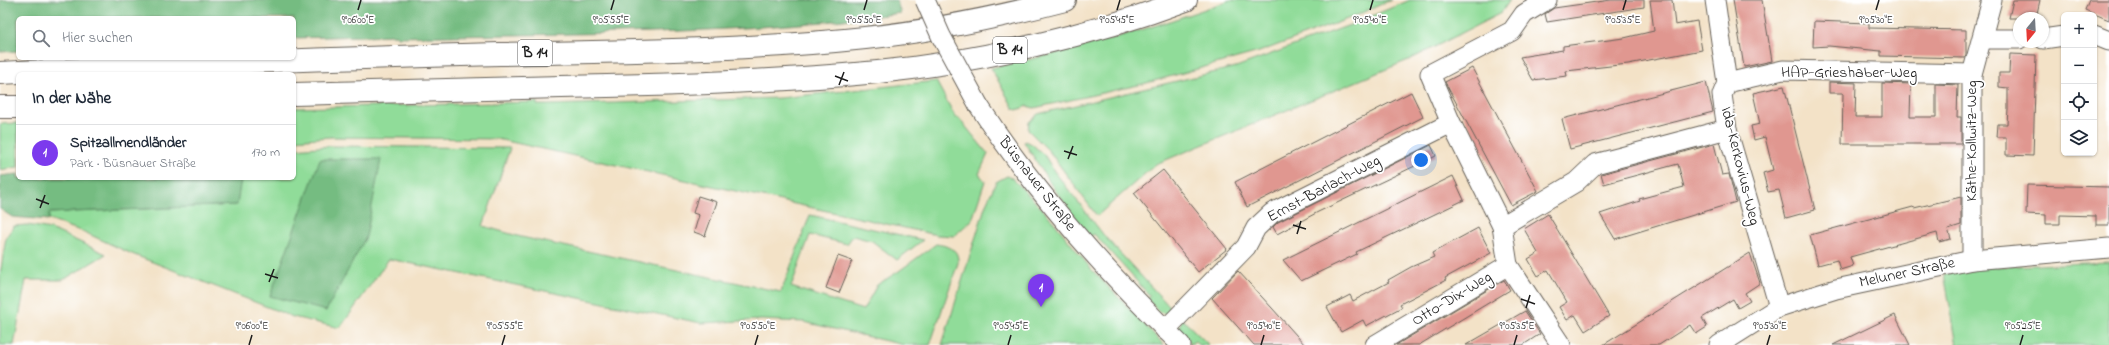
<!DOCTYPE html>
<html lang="de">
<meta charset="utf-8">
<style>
:root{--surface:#fff;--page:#f2f2f3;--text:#1f2937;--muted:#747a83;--line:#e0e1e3;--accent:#7c3aed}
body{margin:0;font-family:"Indie Flower",sans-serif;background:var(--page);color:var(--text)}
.controls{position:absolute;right:12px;top:12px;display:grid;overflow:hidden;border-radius:6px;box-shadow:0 1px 3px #0004}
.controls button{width:36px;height:36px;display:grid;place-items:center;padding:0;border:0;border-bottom:1px solid var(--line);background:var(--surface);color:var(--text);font:20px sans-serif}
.compass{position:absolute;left:2013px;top:12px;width:36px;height:36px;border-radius:50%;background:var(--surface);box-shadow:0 1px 3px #0004;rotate:198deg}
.you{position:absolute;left:1421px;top:160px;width:14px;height:14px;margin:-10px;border:3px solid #fff;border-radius:50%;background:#1a73e8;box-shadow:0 0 0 6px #1a73e833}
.badge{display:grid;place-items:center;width:26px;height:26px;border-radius:50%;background:var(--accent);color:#fff;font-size:13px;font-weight:700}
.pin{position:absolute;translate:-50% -33px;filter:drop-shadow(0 1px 2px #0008)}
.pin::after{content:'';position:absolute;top:21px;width:14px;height:12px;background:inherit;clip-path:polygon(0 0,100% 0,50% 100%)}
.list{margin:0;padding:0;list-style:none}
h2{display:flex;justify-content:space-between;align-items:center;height:52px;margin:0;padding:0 16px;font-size:17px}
h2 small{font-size:13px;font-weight:400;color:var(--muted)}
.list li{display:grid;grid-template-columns:26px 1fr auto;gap:12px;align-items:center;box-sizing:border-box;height:56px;padding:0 16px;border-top:1px solid var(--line)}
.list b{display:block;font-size:15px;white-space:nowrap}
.list p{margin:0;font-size:13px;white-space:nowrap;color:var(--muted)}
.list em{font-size:13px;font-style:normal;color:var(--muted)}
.icon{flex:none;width:22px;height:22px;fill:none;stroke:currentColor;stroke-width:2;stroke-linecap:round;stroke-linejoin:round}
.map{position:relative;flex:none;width:2109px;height:345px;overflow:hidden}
.search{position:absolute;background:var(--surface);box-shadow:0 1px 3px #0004;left:16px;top:16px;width:280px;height:44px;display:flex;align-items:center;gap:10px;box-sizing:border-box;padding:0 14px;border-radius:6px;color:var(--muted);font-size:15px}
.panel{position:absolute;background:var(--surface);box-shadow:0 1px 3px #0004;left:16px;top:72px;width:280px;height:108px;border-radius:6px}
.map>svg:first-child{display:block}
</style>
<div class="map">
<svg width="2109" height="345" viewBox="0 0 2109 345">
<rect width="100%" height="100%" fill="#fff"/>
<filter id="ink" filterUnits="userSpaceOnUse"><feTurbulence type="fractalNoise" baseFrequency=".025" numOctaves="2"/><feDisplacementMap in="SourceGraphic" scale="8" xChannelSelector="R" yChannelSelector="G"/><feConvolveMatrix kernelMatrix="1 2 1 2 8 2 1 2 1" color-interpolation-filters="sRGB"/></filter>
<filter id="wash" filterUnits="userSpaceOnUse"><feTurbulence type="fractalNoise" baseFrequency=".012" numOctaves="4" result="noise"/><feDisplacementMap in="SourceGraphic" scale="16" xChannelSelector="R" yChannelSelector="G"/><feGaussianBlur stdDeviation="0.9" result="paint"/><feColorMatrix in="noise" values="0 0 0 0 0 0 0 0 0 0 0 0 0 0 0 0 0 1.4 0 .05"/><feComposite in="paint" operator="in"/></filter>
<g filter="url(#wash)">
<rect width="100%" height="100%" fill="#f3e2c7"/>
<!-- green -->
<g fill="#90dc99" stroke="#567c5a">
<path d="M1230 0H1391L1350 18 1259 52 1143 84 1034 108 1027 106 1017 110 1014 109 991 68C1073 51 1152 29 1230 0Z"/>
<polygon points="1410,0 1510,0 1501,13 1411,59 1156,164 1097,216 1049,151 1028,130 1029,122 1038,114 1236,67 1350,25"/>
<polygon points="936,81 956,118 958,117 988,154 979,174 985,181 972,220 954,236 937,235 497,139 330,137 294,140 294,108 537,102 537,105 548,105 780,98"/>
<polygon points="18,123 18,167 0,170 0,124"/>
<polygon points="1025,141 1032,144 1045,156 1054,171 1106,238 1169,306 1170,313 1167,314 1159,312 1147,299 1150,296 1094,234 1090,237 1052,186 1024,142"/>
<path d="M330 146 510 148 483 226 521 237 781 292 810 215 923 240 897 260 872 241 853 236 847 244 810 235 791 287 863 310 877 285 899 271 936 244C948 246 959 248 958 263L930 345H904L804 322 762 320 701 323 389 259 340 328 293 317 132 254 84 232 49 220 48 213 236 205 241 178H294V149Z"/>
<polygon points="1007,176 1012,178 1048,215 1092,270 1164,345 942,345 986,204 996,182"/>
<polygon points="27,225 51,229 106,254 63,280 26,280 14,345 0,345 0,275 6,237 14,226"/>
<polygon points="2109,262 2109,345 1957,345 1944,274 1968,268"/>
<polygon points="1182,319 1209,345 1199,345 1195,341 1191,344 1179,328"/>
</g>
<!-- forest -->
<g fill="#74bc81" stroke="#486c4e">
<path d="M0 0H896L901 13C734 36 566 33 397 37V35L294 38V18H18V51L0 52Z"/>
<polygon points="320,159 381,159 366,237 326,311 270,296"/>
<polygon points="18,174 18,178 241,178 237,205 49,213 49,220 12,217 0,209 0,176"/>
</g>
<g id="blocks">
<!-- building -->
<g fill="#e09790">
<polygon points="1611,0 1644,0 1644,7 1547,22 1545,14 1554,8"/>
<polygon points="1650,0 1672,0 1675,25 1697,21 1702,50 1628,64 1566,71 1567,76 1533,80 1520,57 1563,50 1563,46 1624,38 1654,31"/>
<polygon points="1733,0 1762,0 1772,61 1744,67"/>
<polygon points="2013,0 2040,0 2036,18 2009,18"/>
<polygon points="2089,0 2109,0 2109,20 2085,10"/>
<polygon points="1814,21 1869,23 1869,28 1966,30 1966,55 1965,58 1881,56 1881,51 1829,46 1813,47"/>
<polygon points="2010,54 2036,55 2033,156 2006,155 2006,137 1997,137 1998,124 2007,124 2008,109 2008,88 1999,87 1999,73 2009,73"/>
<polygon points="1472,68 1538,191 1511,205 1445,82"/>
<polygon points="1706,82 1713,112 1570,149 1562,119"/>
<polygon points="1829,82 1856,83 1855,117 1882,117 1882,83 1911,84 1910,117 1936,117 1936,84 1958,85 1957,117 1961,117 1961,144 1842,144 1843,93 1829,93"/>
<polygon points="1784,86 1815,210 1786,218 1779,190 1768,192 1763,173 1773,170 1765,137 1754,140 1751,126 1760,124 1753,93"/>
<polygon points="1411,92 1423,117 1247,207 1235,182"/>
<polygon points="1714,144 1722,175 1729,174 1736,202 1615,239 1600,214 1640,201 1639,199 1684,187 1678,164 1604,184 1601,174"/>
<polygon points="1431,145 1436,156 1318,212 1277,234 1273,227 1278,222"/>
<polygon points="1163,170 1227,249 1198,272 1134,193"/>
<polygon points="1453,176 1464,200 1356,252 1357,254 1301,281 1283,260"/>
<polygon points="2027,185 2109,187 2109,225 2096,225 2096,216 2060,215 2060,224 2046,224 2046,215 2026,214"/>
<polygon points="698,196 717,202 705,236 694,232 699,215 693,213"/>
<polygon points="1961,197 1961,225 1948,229 1951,239 1939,242 1937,233 1850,257 1853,266 1840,270 1837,260 1818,265 1810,235 1913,207 1914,208"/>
<polygon points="1548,214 1609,316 1585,331 1575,315 1567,320 1559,307 1567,302 1548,270 1538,276 1528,259 1538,253 1524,229"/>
<polygon points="1478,228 1491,253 1445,278 1446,280 1400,304 1402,307 1366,326 1363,320 1341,332 1327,307 1350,295 1353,301 1389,282 1388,280 1411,267 1434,257 1432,253"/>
<polygon points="1750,253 1760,283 1745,293 1750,301 1738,308 1733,299 1702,318 1707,327 1696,334 1690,325 1659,345 1603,345"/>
<polygon points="838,256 852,261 839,293 826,288"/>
<polygon points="1238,271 1272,308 1305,345 1254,345 1212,298"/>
<polygon points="1504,280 1510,290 1419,345 1396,345"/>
<polygon points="1525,311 1540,334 1523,345 1466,345"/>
<polygon points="1895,315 1910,345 1833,345"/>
</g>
</g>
</g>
<g filter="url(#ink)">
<use href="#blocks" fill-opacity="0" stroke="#676158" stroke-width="1"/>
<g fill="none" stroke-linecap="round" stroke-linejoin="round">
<defs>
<g id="minor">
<polyline points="1547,0 1524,14 1512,31 1430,74 1451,123 1502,226 1508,265 1561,345"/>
<polyline points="1715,0 1727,83 1722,95 1727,129 1779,307"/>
<polyline points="2094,35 2109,41"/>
<polyline points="1983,39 2019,39"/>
<polyline points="2043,39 2064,36"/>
<polyline points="1727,83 1783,70 1972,74"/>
<path d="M979 106C1036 194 1106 272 1181 345"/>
<polyline points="1502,226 1576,182 1595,164 1727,129"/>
<polyline points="1972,260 1972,74 1992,0"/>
<polyline points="1165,330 1246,247 1256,228 1272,213 1451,123"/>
<polyline points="1375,345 1508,265"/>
<polyline points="1719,345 1779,307 1836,289 1972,260 2109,248"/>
</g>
<g id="highway">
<path d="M0 73C166 65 333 58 500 54 621 51 744 51 865 38 932 31 1000 17 1065 0"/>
<path d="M294 94C383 92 472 89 561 87 667 85 773 82 878 72 978 62 1092 35 1186 0"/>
<polyline points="0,107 18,107"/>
</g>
</defs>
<!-- minor casing -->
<use href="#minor" stroke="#676158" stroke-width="21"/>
<!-- highway casing -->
<use href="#highway" stroke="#676158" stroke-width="24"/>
<!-- minor -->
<use href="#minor" stroke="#fff" stroke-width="19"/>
<!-- highway -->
<use href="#highway" stroke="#fff" stroke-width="22"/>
<defs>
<polyline id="minor-bridge" points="925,0 941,36 979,106"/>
</defs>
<!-- minor-bridge casing -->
<use href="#minor-bridge" stroke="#676158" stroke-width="21" stroke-linecap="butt"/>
<!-- minor-bridge -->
<use href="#minor-bridge" stroke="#fff" stroke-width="19"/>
</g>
</g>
<!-- ticks -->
<path fill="none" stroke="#1c1c1c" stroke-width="1.5" d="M358 10 361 0M611 10 614 0M864 10 867 0M1117 10 1120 0M1370 10 1373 0M1623 10 1626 0M1876 10 1879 0M835 76 848 81M839 85 844 72M1064 151 1077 155M1068 159 1073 146M36 199 49 204M40 208 45 195M1293 225 1306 229M1297 234 1301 221M265 274 278 278M269 282 274 269M1521 299 1535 304M1526 308 1530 295M249 345 252 335M502 345 505 335M755 345 758 335M1008 345 1011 335M1261 345 1264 335M1514 345 1517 335M1767 345 1770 335M2020 345 2023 335"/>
<g text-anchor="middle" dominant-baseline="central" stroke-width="3.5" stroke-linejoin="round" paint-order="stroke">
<!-- shield labels -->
<g fill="#fff" stroke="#606060" stroke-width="1">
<rect x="993" y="37" width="34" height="26" rx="3"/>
<rect x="518" y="40" width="34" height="26" rx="3"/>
</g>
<g font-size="15" font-weight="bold" fill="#1c1c1c">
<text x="1010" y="50">B 14</text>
<text x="535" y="53">B 14</text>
</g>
<!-- street labels -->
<g font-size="16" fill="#1c1c1c" stroke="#fff">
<text x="1849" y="73">HAP-Grieshaber-Weg</text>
<text transform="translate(1972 141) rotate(-90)">Käthe-Kollwitz-Weg</text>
<text transform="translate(1740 166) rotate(76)">Ida-Kerkovius-Weg</text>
<text transform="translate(1037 184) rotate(52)">Büsnauer Straße</text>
<text transform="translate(1324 189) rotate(-28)">Ernst-Barlach-Weg</text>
<text transform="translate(1907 273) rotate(-12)">Meluner Straße</text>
<text transform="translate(1452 299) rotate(-31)">Otto-Dix-Weg</text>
</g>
</g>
<g font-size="10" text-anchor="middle" fill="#1c1c1c" stroke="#fff" stroke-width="3.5" stroke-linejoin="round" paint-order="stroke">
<text x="358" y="23">9°06'00"E</text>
<text x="611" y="23">9°05'55"E</text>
<text x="864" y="23">9°05'50"E</text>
<text x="1117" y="23">9°05'45"E</text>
<text x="1370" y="23">9°05'40"E</text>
<text x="1623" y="23">9°05'35"E</text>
<text x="1876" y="23">9°05'30"E</text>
<text x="252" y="329">9°06'00"E</text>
<text x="505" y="329">9°05'55"E</text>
<text x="758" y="329">9°05'50"E</text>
<text x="1011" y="329">9°05'45"E</text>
<text x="1264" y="329">9°05'40"E</text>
<text x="1517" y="329">9°05'35"E</text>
<text x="1770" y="329">9°05'30"E</text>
<text x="2023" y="329">9°05'25"E</text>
</g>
</svg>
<div class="controls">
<button>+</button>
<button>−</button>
<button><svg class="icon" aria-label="locate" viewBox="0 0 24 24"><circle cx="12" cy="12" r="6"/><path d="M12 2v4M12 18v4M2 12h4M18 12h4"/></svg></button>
<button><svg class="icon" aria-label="layers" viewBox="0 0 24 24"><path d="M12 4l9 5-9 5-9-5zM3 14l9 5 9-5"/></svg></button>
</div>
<svg class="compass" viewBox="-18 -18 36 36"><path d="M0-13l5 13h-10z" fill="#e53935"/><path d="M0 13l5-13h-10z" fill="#747a83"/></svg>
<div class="you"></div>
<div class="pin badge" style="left:1041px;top:307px">1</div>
<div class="search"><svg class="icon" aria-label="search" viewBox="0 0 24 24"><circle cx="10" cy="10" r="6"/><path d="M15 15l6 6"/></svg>Hier suchen</div>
<section class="panel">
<h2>In der Nähe<small></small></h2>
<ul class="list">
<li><span class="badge">1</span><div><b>Spitzallmendländer</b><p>Park · Büsnauer Straße</p></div><em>170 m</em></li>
</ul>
</section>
</div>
